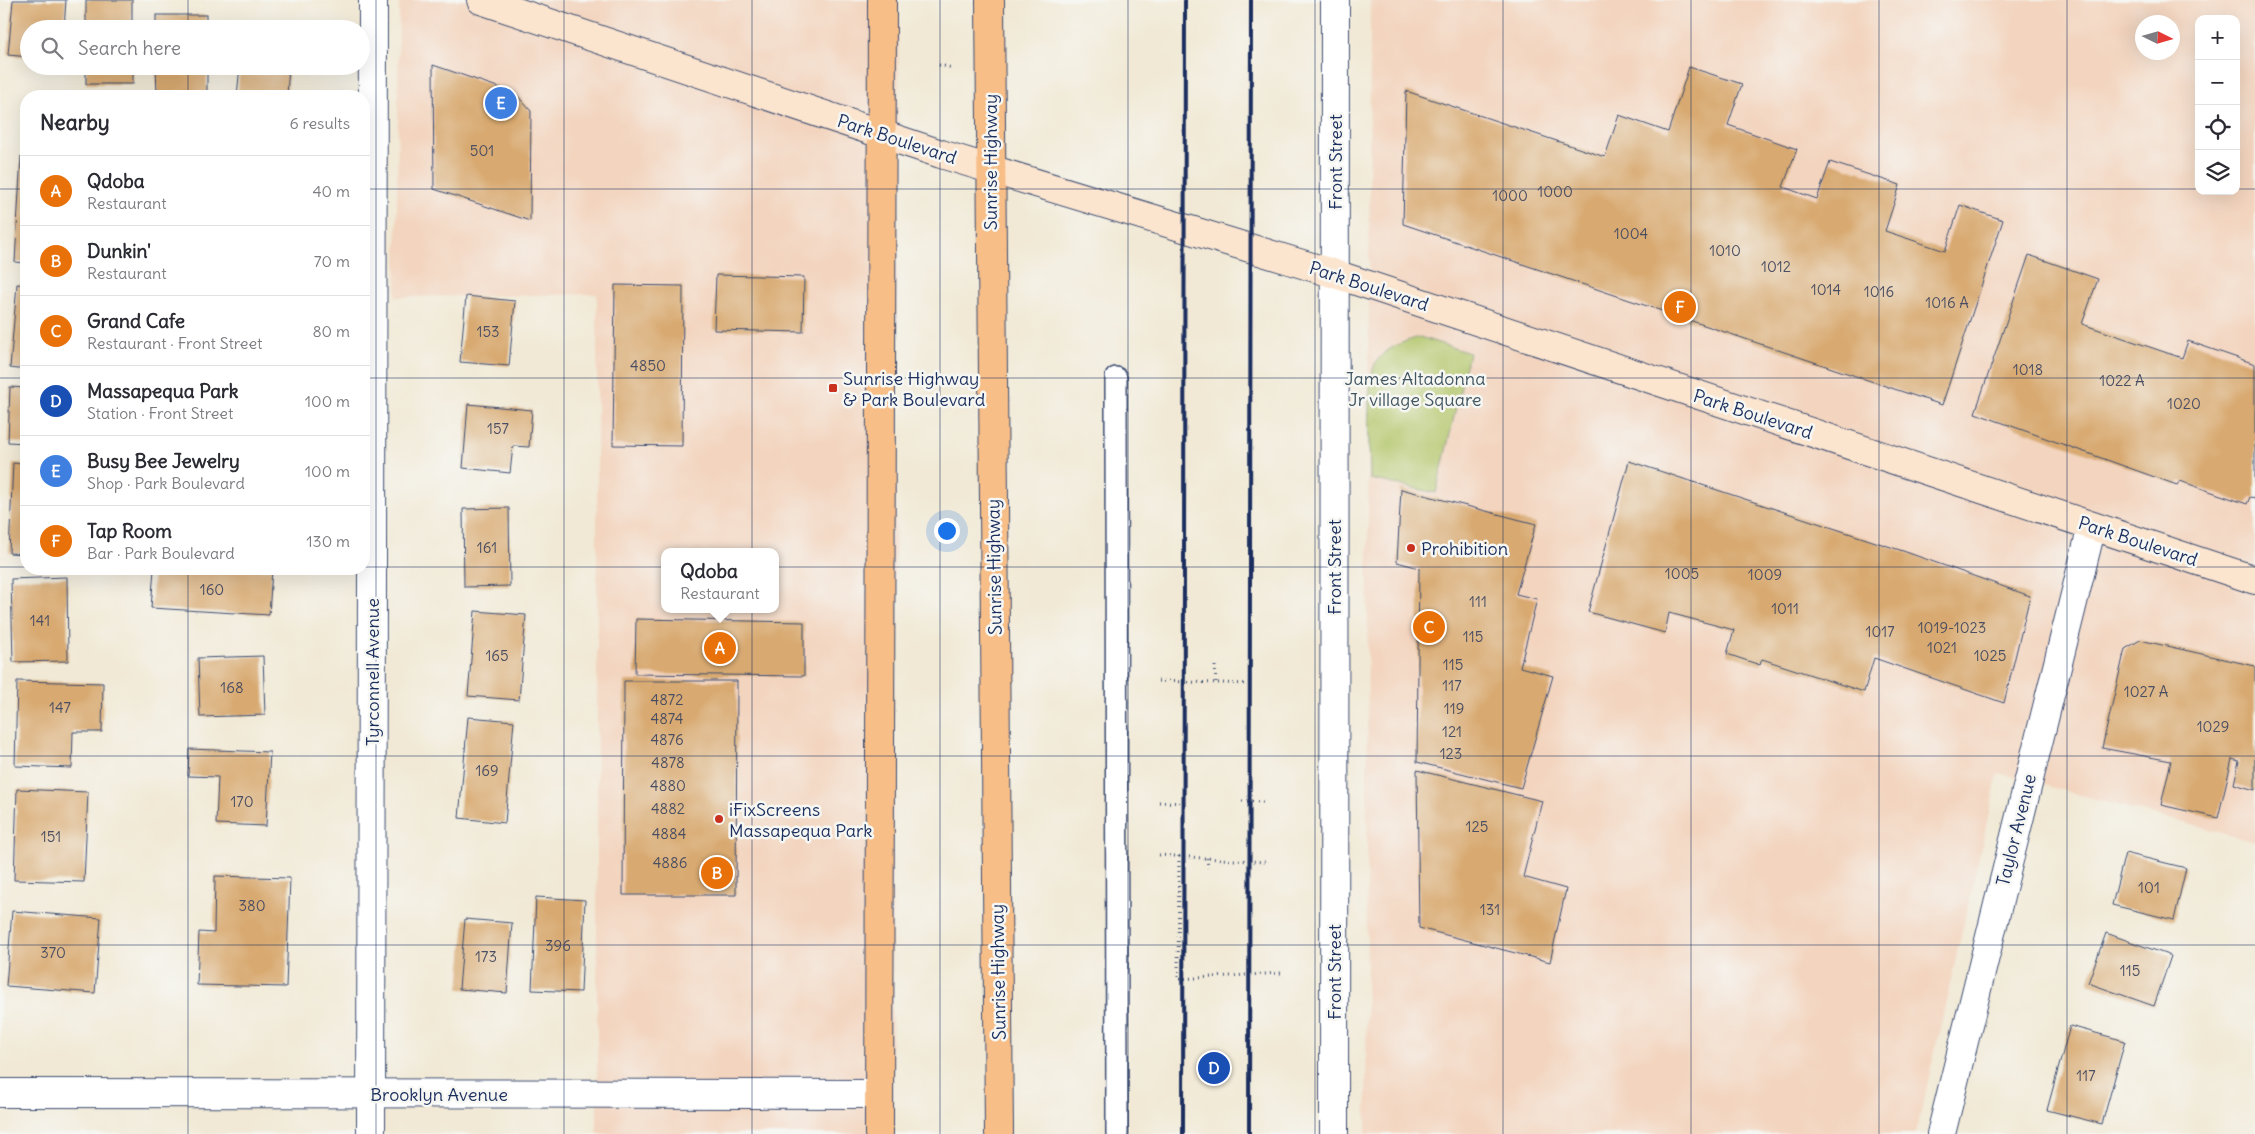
<!DOCTYPE html>
<meta charset="utf-8">
<style>
:root{--surface:#fff;--page:#f2f2f3;--text:#2b2b33;--muted:#7c7c81;--line:#e1e1e2;--accent:#0b8043}
body{margin:0;font-family:Delius,sans-serif;background:var(--page);color:var(--text)}
.controls{position:absolute;right:15px;top:15px;display:grid;overflow:hidden;border-radius:10px;box-shadow:0 5px 20px #0002}
.controls button{width:45px;height:45px;display:grid;place-items:center;padding:0;border:0;border-bottom:1px solid var(--line);background:var(--surface);color:var(--text);font:25px sans-serif}
.compass{position:absolute;left:2135px;top:15px;width:45px;height:45px;border-radius:50%;background:var(--surface);box-shadow:0 5px 20px #0002;rotate:95deg}
.you{position:absolute;left:946px;top:530px;width:18px;height:18px;margin:-12px;border:4px solid #fff;border-radius:50%;background:#1a73e8;box-shadow:0 0 0 8px #1a73e833}
.badge{display:grid;place-items:center;width:32px;height:32px;border-radius:50%;background:var(--accent);color:#fff;font-size:16px;font-weight:700}
.pin{position:absolute;translate:-50% -50%;border:2px solid #fff;box-shadow:0 1px 5px #0006}
.popup{position:absolute;left:661px;top:548px;width:118px;height:65px;box-sizing:border-box;display:grid;place-content:center;border-radius:10px;background:var(--surface);filter:drop-shadow(0 1px 4px #0005);font-size:16px;white-space:nowrap;color:var(--muted)}
.popup b{font-size:19px;color:var(--text)}
.popup::after{content:'';position:absolute;left:50%;top:100%;margin-left:-10px;border:10px solid transparent;border-top-color:var(--surface)}
.list{margin:0;padding:0;list-style:none}
h2{display:flex;justify-content:space-between;align-items:center;height:65px;margin:0;padding:0 20px;font-size:21px}
h2 small{font-size:16px;font-weight:400;color:var(--muted)}
.list li{display:grid;grid-template-columns:32px 1fr auto;gap:15px;align-items:center;box-sizing:border-box;height:70px;padding:0 20px;border-top:1px solid var(--line)}
.list b{display:block;font-size:19px;white-space:nowrap}
.list p{margin:0;font-size:16px;white-space:nowrap;color:var(--muted)}
.list em{font-size:16px;font-style:normal;color:var(--muted)}
.icon{flex:none;width:28px;height:28px;fill:none;stroke:currentColor;stroke-width:2;stroke-linecap:round;stroke-linejoin:round}
.map{position:relative;flex:none;width:2255px;height:1134px;overflow:hidden}
.search{position:absolute;background:var(--surface);box-shadow:0 5px 20px #0002;left:20px;top:20px;width:350px;height:55px;display:flex;align-items:center;gap:12px;box-sizing:border-box;padding:0 18px;border-radius:28px;color:var(--muted);font-size:19px}
.panel{position:absolute;background:var(--surface);box-shadow:0 5px 20px #0002;left:20px;top:90px;width:350px;height:485px;border-radius:20px}
.map>svg:first-child{display:block}
</style>
<div class="map">
<svg width="2255" height="1134" viewBox="0 0 2255 1134">
<rect width="100%" height="100%" fill="#f6f6f2"/>
<filter id="ink" filterUnits="userSpaceOnUse"><feTurbulence type="fractalNoise" baseFrequency=".02" numOctaves="2"/><feDisplacementMap in="SourceGraphic" scale="10" xChannelSelector="R" yChannelSelector="G"/><feConvolveMatrix kernelMatrix="1 2 1 2 8 2 1 2 1" color-interpolation-filters="sRGB"/></filter>
<filter id="wash" filterUnits="userSpaceOnUse"><feTurbulence type="fractalNoise" baseFrequency=".0096" numOctaves="4" result="noise"/><feDisplacementMap in="SourceGraphic" scale="20" xChannelSelector="R" yChannelSelector="G"/><feGaussianBlur stdDeviation="1.12" result="paint"/><feColorMatrix in="noise" values="0 0 0 0 0 0 0 0 0 0 0 0 0 0 0 0 0 1.4 0 .05"/><feComposite in="paint" operator="in"/></filter>
<g filter="url(#wash)">
<rect width="100%" height="100%" fill="#f1e9d5"/>
<!-- built -->
<g fill="#f3d4be" fill-rule="evenodd">
<path d="M399 0H899L891 1134H597V294L396 297ZM665 552H775V609H665Z"/>
<path d="M1370 0H2255V842L1998 773 1916 1134H1366ZM2199 19H2236V191H2199ZM2142 22H2172V52H2142Z"/>
</g>
<!-- green -->
<path fill="#b3c66a" stroke="#677a64" d="M1420 337 1469 353 1436 493 1370 479C1370 453 1365 385 1375 364 1383 349 1404 341 1420 337Z"/>
<g id="blocks">
<!-- building -->
<g fill="#d8a970">
<polygon points="13,0 66,0 64,29 29,29 29,57 8,55"/>
<rect x="86" y="0" width="46" height="29"/>
<rect x="156" y="15" width="50" height="14"/>
<polygon points="433,65 515,93 531,111 530,221 434,189"/>
<rect x="86" y="66" width="47" height="18"/>
<polygon points="156,66 207,66 207,96 157,96"/>
<polygon points="240,66 289,66 287,96 237,96"/>
<polygon points="1689,67 1742,84 1728,125 1797,149 1783,187 1817,199 1830,162 1900,185 1885,231 1945,251 1960,205 2003,220 1942,405 1403,224 1406,91 1605,157 1619,115 1668,132"/>
<polygon points="21,156 26,156 26,263 15,262"/>
<polygon points="2029,255 2098,279 2082,324 2182,358 2188,341 2255,364 2255,498 2250,497 2247,504 2180,481 2177,485 1975,413"/>
<polygon points="716,275 804,277 803,332 714,330"/>
<polygon points="17,284 26,285 26,370 10,368"/>
<polygon points="615,285 683,286 682,446 613,445"/>
<polygon points="466,296 515,301 509,366 460,362"/>
<polygon points="10,387 26,388 26,443 8,442"/>
<polygon points="468,404 532,410 529,447 513,446 510,473 463,468"/>
<polygon points="1629,461 1903,551 2030,596 2004,703 1874,658 1864,692 1762,659 1760,665 1727,654 1734,630 1669,613 1665,633 1588,612"/>
<polygon points="13,463 26,464 26,554 9,553"/>
<polygon points="1401,489 1536,524 1516,594 1537,599 1520,667 1553,676 1521,788 1417,762 1419,568 1397,562"/>
<polygon points="509,508 510,586 464,587 463,509"/>
<polygon points="154,569 272,569 269,615 151,608"/>
<polygon points="67,577 68,661 13,662 11,579"/>
<polygon points="475,611 526,615 519,700 468,696"/>
<polygon points="636,619 804,622 804,676 635,674"/>
<polygon points="2140,640 2255,666 2255,790 2234,784 2239,761 2232,759 2218,818 2161,805 2171,761 2102,748 2125,649"/>
<polygon points="263,656 265,715 200,717 198,658"/>
<polygon points="17,681 103,683 102,732 73,732 72,768 15,766"/>
<polygon points="624,681 737,681 736,895 623,895"/>
<polygon points="468,717 514,721 505,823 459,818"/>
<polygon points="189,749 270,752 266,826 216,824 218,777 188,776"/>
<polygon points="1417,770 1542,801 1523,877 1566,889 1550,962 1419,928"/>
<polygon points="17,789 88,792 84,882 14,880"/>
<polygon points="2125,853 2186,868 2174,920 2112,905"/>
<polygon points="215,876 290,878 286,987 197,985 199,932 214,933"/>
<polygon points="536,897 585,900 581,992 532,990"/>
<polygon points="12,911 101,918 95,993 6,986"/>
<polygon points="465,919 512,923 507,993 459,989"/>
<polygon points="2106,933 2171,956 2154,1006 2088,983"/>
<polygon points="2070,1026 2125,1041 2102,1124 2047,1110"/>
</g>
</g>
</g>
<g filter="url(#ink)">
<use href="#blocks" fill-opacity="0" stroke="#3b4b70" stroke-width="1"/>
<g fill="none" stroke-linecap="round" stroke-linejoin="round">
<defs>
<polyline id="service" points="1116,378 1117,1134"/>
<g id="minor">
<polyline points="0,1093 879,1094"/>
<polyline points="371,1134 373,0"/>
<polyline points="1334,1134 1335,0"/>
<polyline points="1941,1134 2092,526"/>
</g>
<polyline id="secondary" points="481,0 941,154 1335,274 2255,580"/>
<g id="trunk">
<polyline points="990,0 999,1134"/>
<polyline points="879,1134 882,0"/>
</g>
</defs>
<!-- service casing -->
<use href="#service" stroke="#3b4b70" stroke-width="24"/>
<!-- minor casing -->
<use href="#minor" stroke="#3b4b70" stroke-width="30"/>
<!-- secondary casing -->
<use href="#secondary" stroke="#3b4b70" stroke-width="30"/>
<!-- trunk casing -->
<use href="#trunk" stroke="#3b4b70" stroke-width="30"/>
<!-- path -->
<g stroke="#3b4b70" stroke-width="3" stroke-dasharray="1 4" stroke-linecap="butt">
<polyline points="939,65 953,68"/>
<polyline points="1215,666 1216,683"/>
<polyline points="1158,681 1250,684"/>
<polyline points="1242,801 1264,802"/>
<polyline points="1159,802 1186,803"/>
<polyline points="1159,855 1265,862"/>
<polyline points="1179,856 1178,979 1281,973"/>
<polyline points="1207,858 1208,868"/>
</g>
<!-- service -->
<use href="#service" stroke="#fff" stroke-width="21"/>
<!-- minor -->
<use href="#minor" stroke="#fff" stroke-width="28"/>
<!-- secondary -->
<use href="#secondary" stroke="#fce5cf" stroke-width="28"/>
<!-- trunk -->
<use href="#trunk" stroke="#f7be88" stroke-width="28"/>
<!-- rail -->
<g stroke="#1b2f5e" stroke-width="4">
<polyline points="1183,1134 1185,0"/>
<polyline points="1249,1134 1251,0"/>
</g>
</g>
</g>
<!-- grid -->
<path fill="none" stroke="#1b2f5e" stroke-width="1" stroke-opacity="0.55" d="M188 0V29M376 0V1134M564 0V1134M752 0V1134M940 0V1134M1128 0V1134M1315 0V1134M1503 0V1134M1691 0V1134M1879 0V1134M2067 0V1134M188 66V96M0 189H26M364 189H2199M2236 189H2255M0 378H26M364 378H2255M0 567H26M364 567H2255M188 569V1134M0 756H2255M0 945H2255"/>
<!-- markers -->
<g fill="#c8321e" stroke="#f6f6f2" stroke-width="2">
<rect x="828" y="383" width="10" height="10" rx="2.5"/>
<circle cx="1411" cy="548" r="5"/>
<circle cx="719" cy="819" r="5"/>
</g>
<g text-anchor="middle" dominant-baseline="central" stroke-width="5" stroke-linejoin="round" paint-order="stroke">
<!-- number labels -->
<g font-size="15" fill="#4a4e62">
<text x="482" y="150">501</text>
<text x="1555" y="191">1000</text>
<text x="1510" y="195">1000</text>
<text x="1631" y="233">1004</text>
<text x="1725" y="250">1010</text>
<text x="1776" y="266">1012</text>
<text x="1826" y="289">1014</text>
<text x="1879" y="291">1016</text>
<text x="1947" y="302">1016 A</text>
<text x="488" y="331">153</text>
<text x="648" y="365">4850</text>
<text x="2028" y="369">1018</text>
<text x="2122" y="380">1022 A</text>
<text x="2184" y="403">1020</text>
<text x="498" y="428">157</text>
<text x="487" y="547">161</text>
<text x="1682" y="573">1005</text>
<text x="1765" y="574">1009</text>
<text x="212" y="589">160</text>
<text x="1478" y="601">111</text>
<text x="1785" y="608">1011</text>
<text x="40" y="620">141</text>
<text x="1952" y="627">1019-1023</text>
<text x="1880" y="631">1017</text>
<text x="1473" y="636">115</text>
<text x="1942" y="647">1021</text>
<text x="497" y="655">165</text>
<text x="1990" y="655">1025</text>
<text x="1453" y="664">115</text>
<text x="1452" y="685">117</text>
<text x="232" y="687">168</text>
<text x="2146" y="691">1027 A</text>
<text x="667" y="699">4872</text>
<text x="60" y="707">147</text>
<text x="1454" y="708">119</text>
<text x="667" y="718">4874</text>
<text x="2213" y="726">1029</text>
<text x="1452" y="731">121</text>
<text x="667" y="739">4876</text>
<text x="1451" y="753">123</text>
<text x="668" y="762">4878</text>
<text x="487" y="770">169</text>
<text x="668" y="785">4880</text>
<text x="242" y="801">170</text>
<text x="668" y="808">4882</text>
<text x="1477" y="826">125</text>
<text x="669" y="833">4884</text>
<text x="51" y="836">151</text>
<text x="670" y="862">4886</text>
<text x="2149" y="887">101</text>
<text x="252" y="905">380</text>
<text x="1490" y="909">131</text>
<text x="558" y="945">396</text>
<text x="53" y="952">370</text>
<text x="486" y="956">173</text>
<text x="2130" y="970">115</text>
<text x="2086" y="1075">117</text>
</g>
<!-- street labels -->
<g font-size="18" fill="#1b2f5e" stroke="#f6f6f2">
<text transform="translate(897 139) rotate(18)">Park Boulevard</text>
<text transform="translate(990 162) rotate(-90)">Sunrise Highway</text>
<text transform="translate(1335 162) rotate(-90)">Front Street</text>
<text transform="translate(1369 286) rotate(18)">Park Boulevard</text>
<text transform="translate(1753 414) rotate(18)">Park Boulevard</text>
<text transform="translate(2138 541) rotate(18)">Park Boulevard</text>
<text transform="translate(994 567) rotate(-91)">Sunrise Highway</text>
<text transform="translate(1334 567) rotate(-90)">Front Street</text>
<text transform="translate(372 672) rotate(-90)">Tyrconnell Avenue</text>
<text transform="translate(2016 830) rotate(-76)">Taylor Avenue</text>
<text transform="translate(998 972) rotate(-91)">Sunrise Highway</text>
<text transform="translate(1334 972) rotate(-90)">Front Street</text>
<text x="439" y="1094">Brooklyn Avenue</text>
</g>
<!-- poi labels -->
<g font-size="18" fill="#1b2f5e" stroke="#f6f6f2" text-anchor="start">
<text x="843" y="378">Sunrise Highway<tspan x="843" dy="21">&amp; Park Boulevard</tspan></text>
<text x="1421" y="548">Prohibition</text>
<text x="729" y="809">iFixScreens<tspan x="729" dy="21">Massapequa Park</tspan></text>
</g>
<!-- park labels -->
<g font-size="18" fill="#415561" stroke="#f6f6f2">
<text x="1415" y="378">James Altadonna<tspan x="1415" dy="21">Jr village Square</tspan></text>
</g>
</g>
</svg>
<div class="controls">
<button>+</button>
<button>−</button>
<button><svg class="icon" aria-label="locate" viewBox="0 0 24 24"><circle cx="12" cy="12" r="6"/><path d="M12 2v4M12 18v4M2 12h4M18 12h4"/></svg></button>
<button><svg class="icon" aria-label="layers" viewBox="0 0 24 24"><path d="M12 4l9 5-9 5-9-5zM3 14l9 5 9-5"/></svg></button>
</div>
<svg class="compass" viewBox="-18 -18 36 36"><path d="M0-13l5 13h-10z" fill="#e53935"/><path d="M0 13l5-13h-10z" fill="#7c7c81"/></svg>
<div class="you"></div>
<div class="pin badge" style="left:720px;top:648px;background:#e8710a">A</div>
<div class="popup"><b>Qdoba</b>Restaurant</div>
<div class="pin badge" style="left:717px;top:873px;background:#e8710a">B</div>
<div class="pin badge" style="left:1429px;top:627px;background:#e8710a">C</div>
<div class="pin badge" style="left:1214px;top:1068px;background:#1a4fb4">D</div>
<div class="pin badge" style="left:501px;top:103px;background:#3f7fe0">E</div>
<div class="pin badge" style="left:1680px;top:307px;background:#e8710a">F</div>
<div class="search"><svg class="icon" aria-label="search" viewBox="0 0 24 24"><circle cx="10" cy="10" r="6"/><path d="M15 15l6 6"/></svg>Search here</div>
<section class="panel">
<h2>Nearby<small>6 results</small></h2>
<ul class="list">
<li><span class="badge" style="background:#e8710a">A</span><div><b>Qdoba</b><p>Restaurant</p></div><em>40 m</em></li>
<li><span class="badge" style="background:#e8710a">B</span><div><b>Dunkin'</b><p>Restaurant</p></div><em>70 m</em></li>
<li><span class="badge" style="background:#e8710a">C</span><div><b>Grand Cafe</b><p>Restaurant · Front Street</p></div><em>80 m</em></li>
<li><span class="badge" style="background:#1a4fb4">D</span><div><b>Massapequa Park</b><p>Station · Front Street</p></div><em>100 m</em></li>
<li><span class="badge" style="background:#3f7fe0">E</span><div><b>Busy Bee Jewelry</b><p>Shop · Park Boulevard</p></div><em>100 m</em></li>
<li><span class="badge" style="background:#e8710a">F</span><div><b>Tap Room</b><p>Bar · Park Boulevard</p></div><em>130 m</em></li>
</ul>
</section>
</div>
